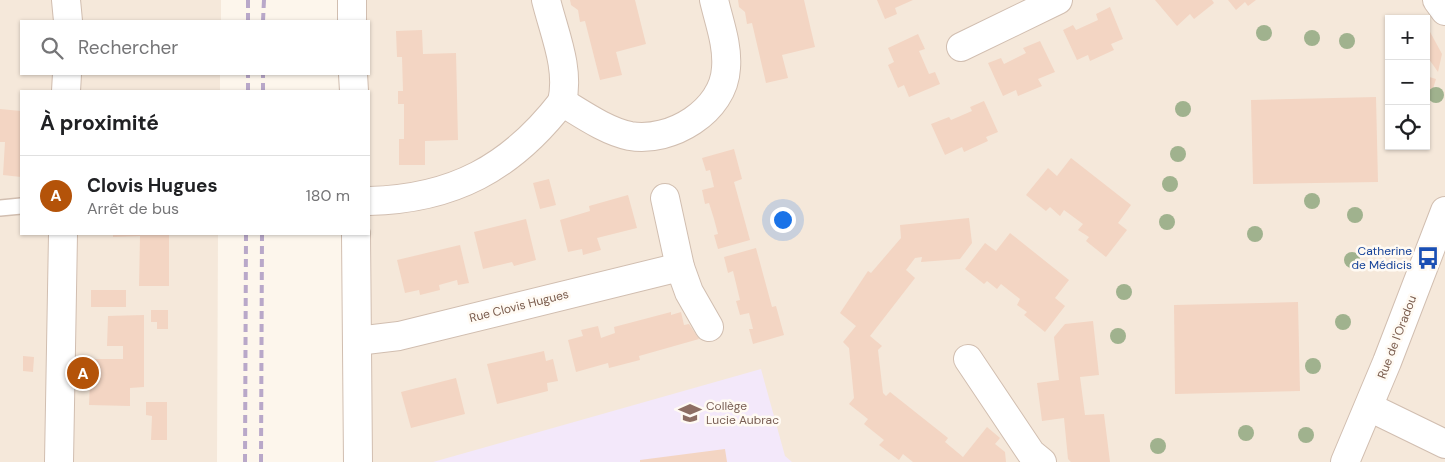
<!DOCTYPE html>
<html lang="fr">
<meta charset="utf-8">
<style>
:root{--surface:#fff;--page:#f2f2f2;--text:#202124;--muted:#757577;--line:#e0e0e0;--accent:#b45309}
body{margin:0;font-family:"DM Sans",sans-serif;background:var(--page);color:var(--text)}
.controls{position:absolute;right:15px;top:15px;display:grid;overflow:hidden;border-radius:0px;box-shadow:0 1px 4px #0004}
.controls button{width:45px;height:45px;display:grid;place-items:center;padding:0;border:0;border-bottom:1px solid var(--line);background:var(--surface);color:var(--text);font:25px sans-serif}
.you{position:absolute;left:782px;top:219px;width:18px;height:18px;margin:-12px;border:4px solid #fff;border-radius:50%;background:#1a73e8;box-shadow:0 0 0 8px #1a73e833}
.badge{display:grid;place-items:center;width:32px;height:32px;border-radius:50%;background:var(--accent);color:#fff;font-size:16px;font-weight:700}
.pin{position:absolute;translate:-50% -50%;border:2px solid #fff;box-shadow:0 1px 5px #0006}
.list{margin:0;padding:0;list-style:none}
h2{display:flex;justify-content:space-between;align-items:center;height:65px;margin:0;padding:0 20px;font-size:21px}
h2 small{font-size:16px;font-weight:400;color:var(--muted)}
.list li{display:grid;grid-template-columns:32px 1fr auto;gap:15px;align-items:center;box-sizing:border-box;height:80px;padding:0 20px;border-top:1px solid var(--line)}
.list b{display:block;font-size:19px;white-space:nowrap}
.list p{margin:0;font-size:16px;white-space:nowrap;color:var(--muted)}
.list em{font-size:16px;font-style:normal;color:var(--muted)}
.icon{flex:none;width:28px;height:28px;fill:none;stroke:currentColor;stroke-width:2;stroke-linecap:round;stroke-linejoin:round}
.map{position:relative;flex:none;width:1445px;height:462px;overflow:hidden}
.search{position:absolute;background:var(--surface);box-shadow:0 1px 4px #0004;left:20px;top:20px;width:350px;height:55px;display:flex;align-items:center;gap:12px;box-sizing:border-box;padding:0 18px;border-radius:0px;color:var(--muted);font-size:19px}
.panel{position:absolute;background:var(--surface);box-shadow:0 1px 4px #0004;left:20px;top:90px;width:350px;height:145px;border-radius:0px}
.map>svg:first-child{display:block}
</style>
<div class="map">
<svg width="1445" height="462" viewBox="0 0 1445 462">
<rect width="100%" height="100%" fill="#fdf6ec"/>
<!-- residential -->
<g fill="#f5e8da" fill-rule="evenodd">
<polygon points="0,0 221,0 221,21 21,21 21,74 220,74 220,91 21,91 21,234 218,234 217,462 0,462"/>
<path d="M354 0H1445V462H343L349 234H369V91H352L353 74H369V21H354ZM1389 19H1426V146H1389Z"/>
</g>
<!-- education -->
<polygon fill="#f3e8fa" points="761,369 785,456 792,462 433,462"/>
<!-- building -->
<g fill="#f3d5c3">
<polygon points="570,0 635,0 646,44 616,52 622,75 600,80 585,21 580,22 578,10 571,5"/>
<polygon points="738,0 804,0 815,47 782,55 788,78 766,83 752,23 747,24 745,12 739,7"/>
<polygon points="877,0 913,0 895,8 897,14 885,19"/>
<polygon points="1155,0 1212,0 1214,3 1194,19 1190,14 1177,26"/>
<polygon points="1228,0 1256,0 1248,6 1245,2 1236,10"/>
<polygon points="1110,7 1123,39 1111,44 1114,50 1090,61 1088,55 1077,60 1063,30 1073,25 1076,30 1098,20 1096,14"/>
<polygon points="422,30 423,54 456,53 458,140 425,141 425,165 399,165 399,139 404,139 404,104 398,104 398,91 403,91 402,57 397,57 396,31"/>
<polygon points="1429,30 1442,54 1438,72 1426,55 1426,32"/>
<polygon points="918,34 925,49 919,51 929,74 935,72 940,84 909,97 904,85 898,88 888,65 894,62 888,48"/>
<polygon points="1040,41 1055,72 1038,79 1042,86 1018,96 1016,90 1003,96 988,63 1001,58 1004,64 1026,53 1023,48"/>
<polygon points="1426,76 1436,79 1431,95 1426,93"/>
<polygon points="1376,97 1378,182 1253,184 1251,100"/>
<polygon points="984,101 998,132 986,137 988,141 964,152 962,147 945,155 931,124 949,117 951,120 972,111 970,107"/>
<polygon points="0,109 21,111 21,177 3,175 5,142 0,142"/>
<polygon points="734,149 742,179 734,182 750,240 718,249 714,235 718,234 714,219 709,203 705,204 702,190 714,187 710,170 706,171 702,158"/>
<polygon points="1071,158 1131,205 1118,223 1127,230 1106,257 1086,241 1089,237 1078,230 1083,224 1064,210 1060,216 1050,207 1046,211 1026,195 1048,168 1057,176"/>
<polygon points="549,179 556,205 540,209 533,183"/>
<polygon points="628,195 637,228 597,238 601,250 583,255 582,249 568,252 560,220 590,211 589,206"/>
<polygon points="969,218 972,243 960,259 921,262 922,257 915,258 906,270 915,278 870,336 882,346 878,350 883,393 886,396 890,392 948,438 945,442 963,457 987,427 1000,438 995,444 1005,452 1006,462 913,462 903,454 899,460 879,445 884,440 864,424 868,419 849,404 854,398 849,348 843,342 856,326 840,313 868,271 871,273 901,238 900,225"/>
<polygon points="526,219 536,260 514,266 512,262 483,269 474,232"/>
<polygon points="1010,233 1069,280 1055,298 1065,306 1045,332 1024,315 1027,312 1017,305 1020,299 1001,284 997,289 987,281 984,284 965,269 985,243 996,251"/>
<polygon points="113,234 169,234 169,286 139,286 140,236 113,237"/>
<polygon points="460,245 469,283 458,285 457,280 439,285 440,290 420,295 419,290 405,293 397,260"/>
<polygon points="756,248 772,307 776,306 784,335 753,344 749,329 753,329 749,313 740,315 736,301 740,300 733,271 728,273 724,257"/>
<rect x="91" y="290" width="35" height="17"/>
<polygon points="1298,302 1300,391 1175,394 1174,305"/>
<polygon points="151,310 168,310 168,329 157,329 157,322 151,322"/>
<polygon points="671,312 671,315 681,312 684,325 689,324 699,339 639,356 640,360 609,368 608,363 576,372 568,340 583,336 581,330 598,326 601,338 615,333 614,327"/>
<polygon points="144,315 144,387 130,388 130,406 89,405 91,359 123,359 123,346 107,346 108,316"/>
<polygon points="1093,321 1099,375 1080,377 1085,415 1104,414 1110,462 1071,462 1068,459 1064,418 1042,421 1037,383 1059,380 1054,337 1065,324"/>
<polygon points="544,351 546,361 553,359 558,381 547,383 548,391 497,404 487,364"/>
<polygon points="23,356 34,357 33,372 23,371"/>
<polygon points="456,378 465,414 411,428 401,392"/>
<polygon points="146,402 167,402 167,440 151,440 152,416 146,415"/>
<polygon points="725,449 727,462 640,462 640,460"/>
</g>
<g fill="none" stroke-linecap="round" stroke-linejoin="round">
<defs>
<polyline id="lane" points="0,208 21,206"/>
<g id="street">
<polyline points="66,0 68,21"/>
<polyline points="352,0 352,21"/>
<path d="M546 0C554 33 570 68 562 102"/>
<polyline points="1437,0 1445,11"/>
<polyline points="961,47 1058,0"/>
<polyline points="353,74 354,91"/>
<polyline points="66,91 67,74"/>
<polyline points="665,198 680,267 689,292 709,327"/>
<path d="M369 201C453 199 511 168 562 102 582 114 606 131 630 136 671 143 724 111 726 68 728 45 719 22 714 0"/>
<polyline points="356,234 358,462"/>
<polyline points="357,341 399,336 680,267"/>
<polyline points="968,359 1031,453 1042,462"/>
<polyline points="1369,407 1445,444"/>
<polyline points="59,462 63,234"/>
<polyline points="1345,462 1387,362 1445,211"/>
</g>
</defs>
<!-- lane casing -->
<use href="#lane" stroke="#d1beb0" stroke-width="18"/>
<!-- street casing -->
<use href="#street" stroke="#d1beb0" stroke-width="30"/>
<!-- lane -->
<use href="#lane" stroke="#fff" stroke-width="15"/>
<!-- street -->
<use href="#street" stroke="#fff" stroke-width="28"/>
<!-- rail -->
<g stroke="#b9a8c9" stroke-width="4" stroke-dasharray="8 5" stroke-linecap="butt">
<polyline points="248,21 248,0"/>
<polyline points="263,21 264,0"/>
<polyline points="248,91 248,74"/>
<polyline points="263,91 263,74"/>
<polyline points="245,462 246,234"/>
<polyline points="261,462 262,234"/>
</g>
</g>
<!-- trees -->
<g fill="#a0b28e">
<circle cx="1264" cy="33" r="8"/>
<circle cx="1312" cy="38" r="8"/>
<circle cx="1347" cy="41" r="8"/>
<circle cx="1436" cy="95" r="8"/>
<circle cx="1183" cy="109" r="8"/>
<circle cx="1178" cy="154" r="8"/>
<circle cx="1170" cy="184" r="8"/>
<circle cx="1312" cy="201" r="8"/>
<circle cx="1355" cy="215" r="8"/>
<circle cx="1167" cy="222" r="8"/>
<circle cx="1255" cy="234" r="8"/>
<circle cx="1352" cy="260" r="8"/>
<circle cx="1124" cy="292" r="8"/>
<circle cx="1343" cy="322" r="8"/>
<circle cx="1118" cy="336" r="8"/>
<circle cx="1313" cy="366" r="8"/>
<circle cx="1246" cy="433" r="8"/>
<circle cx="1306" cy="435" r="8"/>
<circle cx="1158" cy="446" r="8"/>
</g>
<!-- icons -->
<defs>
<symbol id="bus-bare" viewBox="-9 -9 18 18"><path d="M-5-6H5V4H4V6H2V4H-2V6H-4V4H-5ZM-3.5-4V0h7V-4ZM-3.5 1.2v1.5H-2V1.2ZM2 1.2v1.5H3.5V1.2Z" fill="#1a4fb4" stroke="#fffaf3" stroke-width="2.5" paint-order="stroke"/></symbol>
<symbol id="school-bare" viewBox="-9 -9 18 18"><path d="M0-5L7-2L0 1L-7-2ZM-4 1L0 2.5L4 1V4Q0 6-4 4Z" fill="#8d6e63" stroke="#fffaf3" stroke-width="2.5" paint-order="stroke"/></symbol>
</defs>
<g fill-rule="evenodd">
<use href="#bus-bare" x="1412" y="242" width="32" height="32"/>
<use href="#school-bare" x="674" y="397" width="32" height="32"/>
</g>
<g text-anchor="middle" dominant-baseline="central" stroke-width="5" stroke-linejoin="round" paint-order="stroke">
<!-- transit labels -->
<g font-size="12" fill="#164399" stroke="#fffaf3" text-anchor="end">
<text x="1412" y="251">Catherine<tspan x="1412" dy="14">de Médicis</tspan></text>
</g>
<!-- street labels -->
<g font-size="12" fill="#7a5c4d" stroke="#fffaf3">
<text transform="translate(519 306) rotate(-14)">Rue Clovis Hugues</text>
<text transform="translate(1397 337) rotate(-69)">Rue de l'Oradou</text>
</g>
<!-- education labels -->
<g font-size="12" fill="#785e54" stroke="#fffaf3" text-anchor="start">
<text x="706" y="406">Collège<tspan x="706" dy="14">Lucie Aubrac</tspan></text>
</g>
</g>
</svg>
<div class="controls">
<button>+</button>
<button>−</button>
<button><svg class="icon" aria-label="locate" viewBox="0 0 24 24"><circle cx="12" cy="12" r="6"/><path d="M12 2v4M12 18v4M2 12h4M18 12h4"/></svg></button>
</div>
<div class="you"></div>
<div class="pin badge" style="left:83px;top:373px">A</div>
<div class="search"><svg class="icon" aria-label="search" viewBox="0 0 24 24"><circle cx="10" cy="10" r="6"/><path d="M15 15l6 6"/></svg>Rechercher</div>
<section class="panel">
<h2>À proximité<small></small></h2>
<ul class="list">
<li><span class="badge">A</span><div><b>Clovis Hugues</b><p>Arrêt de bus</p></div><em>180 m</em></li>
</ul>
</section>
</div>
